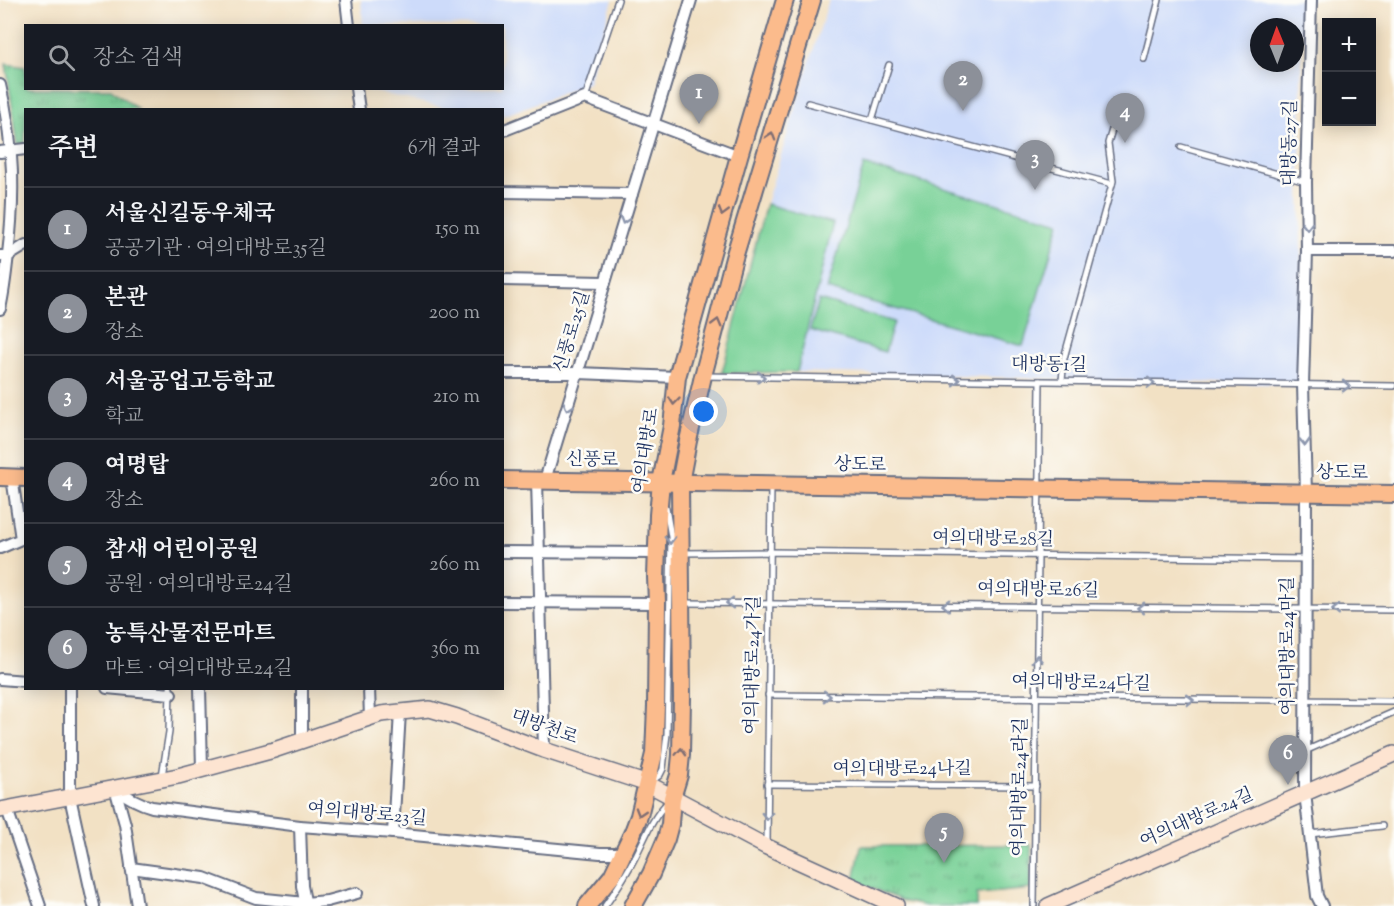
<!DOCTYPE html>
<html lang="ko">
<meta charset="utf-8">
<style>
:root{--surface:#171b24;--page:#20242c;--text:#f1f3f6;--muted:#9ea1a6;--line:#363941;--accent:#8c9099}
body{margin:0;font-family:"Sorts Mill Goudy","Noto Serif KR",serif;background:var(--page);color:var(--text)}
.controls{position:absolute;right:18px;top:18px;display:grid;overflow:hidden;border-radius:0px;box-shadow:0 3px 15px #0003}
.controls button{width:54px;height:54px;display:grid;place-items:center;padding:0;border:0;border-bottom:2px solid var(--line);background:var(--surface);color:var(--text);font:30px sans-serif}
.compass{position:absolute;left:1250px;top:18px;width:54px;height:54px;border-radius:50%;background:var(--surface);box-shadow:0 3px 15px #0003;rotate:359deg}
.you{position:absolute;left:704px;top:412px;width:21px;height:21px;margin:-15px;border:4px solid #fff;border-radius:50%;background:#1a73e8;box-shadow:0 0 0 9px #1a73e833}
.badge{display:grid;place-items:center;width:39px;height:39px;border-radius:50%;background:var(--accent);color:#fff;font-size:20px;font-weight:700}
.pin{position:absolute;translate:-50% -50px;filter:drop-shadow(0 2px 3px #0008)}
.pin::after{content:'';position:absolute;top:32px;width:21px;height:18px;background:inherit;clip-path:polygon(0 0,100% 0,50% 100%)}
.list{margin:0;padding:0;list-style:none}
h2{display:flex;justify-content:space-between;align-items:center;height:78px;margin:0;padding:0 24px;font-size:26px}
h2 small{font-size:20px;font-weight:400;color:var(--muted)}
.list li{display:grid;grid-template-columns:39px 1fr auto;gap:18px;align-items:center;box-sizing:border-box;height:84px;padding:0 24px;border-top:2px solid var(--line)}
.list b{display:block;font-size:22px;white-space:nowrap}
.list p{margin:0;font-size:20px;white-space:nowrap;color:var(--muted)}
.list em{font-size:20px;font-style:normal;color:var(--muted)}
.icon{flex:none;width:33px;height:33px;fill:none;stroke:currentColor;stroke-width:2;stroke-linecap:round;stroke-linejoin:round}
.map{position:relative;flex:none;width:1394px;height:906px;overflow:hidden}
.search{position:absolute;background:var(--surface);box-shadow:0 3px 15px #0003;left:24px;top:24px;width:480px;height:66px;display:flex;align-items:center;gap:15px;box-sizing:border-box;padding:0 21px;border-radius:0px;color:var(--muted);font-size:22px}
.panel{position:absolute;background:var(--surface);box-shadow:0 3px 15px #0003;left:24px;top:108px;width:480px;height:582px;border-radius:0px}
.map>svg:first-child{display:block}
</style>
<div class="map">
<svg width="1394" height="906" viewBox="0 0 1394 906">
<defs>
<pattern id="park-tufts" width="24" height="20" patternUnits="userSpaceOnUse" patternTransform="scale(1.5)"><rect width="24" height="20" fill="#78d197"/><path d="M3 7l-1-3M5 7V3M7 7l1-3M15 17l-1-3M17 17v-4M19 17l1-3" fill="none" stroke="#62aa7e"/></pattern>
</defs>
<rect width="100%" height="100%" fill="#fdfcf7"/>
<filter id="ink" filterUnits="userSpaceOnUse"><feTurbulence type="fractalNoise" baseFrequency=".0167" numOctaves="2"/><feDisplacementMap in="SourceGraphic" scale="12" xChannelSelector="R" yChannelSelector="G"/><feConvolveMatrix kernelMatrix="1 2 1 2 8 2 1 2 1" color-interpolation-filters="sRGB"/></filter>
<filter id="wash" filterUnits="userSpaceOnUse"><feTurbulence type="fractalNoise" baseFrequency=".008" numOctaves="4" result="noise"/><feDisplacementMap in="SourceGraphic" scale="24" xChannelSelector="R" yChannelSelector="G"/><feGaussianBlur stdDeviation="1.35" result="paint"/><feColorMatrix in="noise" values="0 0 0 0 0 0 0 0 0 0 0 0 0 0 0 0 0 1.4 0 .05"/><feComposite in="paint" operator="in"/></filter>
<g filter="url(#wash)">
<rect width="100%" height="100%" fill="#f2e1c4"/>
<!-- built -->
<g fill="#cddbfa" fill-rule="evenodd">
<polygon points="361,0 613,0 588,83 503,116 502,110 450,109 368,90 368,89 502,88 502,26 363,25"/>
<path d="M829 0H1302L1300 176 1303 385 797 372 722 373 766 204 802 86ZM1259 27H1295V63H1259Z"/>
</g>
<!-- park -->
<g fill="url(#park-tufts)" stroke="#4a807a" stroke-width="1.5">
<polygon points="6,64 25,67 26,88 111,89 137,109 26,110 25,144 18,145"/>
<polygon points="1031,845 1031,889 977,894 977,906 927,906 906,902 854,881 861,846"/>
</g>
<!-- pitch -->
<g fill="#78d197" stroke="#4a807a" stroke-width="1.5">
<polygon points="864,165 1060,222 1023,346 827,289"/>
<polygon points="766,204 833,223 797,372 722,373"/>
<polygon points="819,300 894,322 885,352 810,330"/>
</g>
</g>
<g filter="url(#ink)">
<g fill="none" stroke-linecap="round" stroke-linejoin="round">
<defs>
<g id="lane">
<polyline points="1144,59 1159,0"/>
<polyline points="585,98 618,0"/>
<polyline points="808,103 1112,184"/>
<polyline points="872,120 889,65"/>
<polyline points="1181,147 1306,182"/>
<polyline points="704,376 1394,386"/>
<polyline points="1062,381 1064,358 1113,181 1108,143 1114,123 1129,119 1139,107"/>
<polyline points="684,553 770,552 1306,559"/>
<polyline points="685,603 1394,610"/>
<polyline points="768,695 1394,701"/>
<polyline points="1305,751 1394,712"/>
<polyline points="162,776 169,732 170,688"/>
<polyline points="652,781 660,775 663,769 667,734 671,537 666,508"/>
<polyline points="767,784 1036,786"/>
<polyline points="1310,834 1382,826"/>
<polyline points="767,845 771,486"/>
<path d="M605 906C614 893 623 879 631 865 643 844 650 820 667 803"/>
<polyline points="1034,906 1040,381"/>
</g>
<g id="street">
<polyline points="346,0 349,26"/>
<polyline points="1311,0 1306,182 1307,251 1303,385 1306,493 1305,793 1317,896 1322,906"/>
<path d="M0 85C14 143 15 196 8 254 6 273 4 291 0 309"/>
<polyline points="356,88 359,110"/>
<polyline points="502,131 585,98 739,156"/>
<polyline points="0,152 26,149"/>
<polyline points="502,192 632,194"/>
<polyline points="1307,251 1394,251"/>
<polyline points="0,256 8,256 26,245"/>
<polyline points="502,280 605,282"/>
<polyline points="502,373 578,373 677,377"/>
<polyline points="537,480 544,750"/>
<polyline points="545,480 691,0"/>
<polyline points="0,548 21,539 12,477"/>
<polyline points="502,552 656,553"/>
<polyline points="502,602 657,603"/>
<polyline points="0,679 26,681"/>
<polyline points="70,688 70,797 94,906"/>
<polyline points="107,688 171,694"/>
<polyline points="200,688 202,769"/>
<polyline points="369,688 370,718"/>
<polyline points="302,741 302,688"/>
<path d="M115 788C127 797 137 803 152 807L300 826 393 833 600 853H623"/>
<polyline points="115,788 125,824 137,906"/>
<polyline points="7,809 40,906"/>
<polyline points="300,826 302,886 306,906"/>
<polyline points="393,833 400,712"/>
<polyline points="131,868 204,878 256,898 305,903 327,901 357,893"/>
</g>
<g id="secondary">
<polyline points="0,810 178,776 274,750 381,714 430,709 457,717 544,750 648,784 767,847 896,906"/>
<polyline points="1048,906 1394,754"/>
</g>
<g id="primary">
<polyline points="0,477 26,478"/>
<polyline points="502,480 1394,494"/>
<polyline points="587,906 612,876 633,832 639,816 654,754 656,706 657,603 656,577 658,515 661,482 672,426 677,377 739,156 785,0"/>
<polyline points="633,906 651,874 666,839 670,824 672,798 679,775 681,755 682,698 680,483 688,441 703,376 734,258 812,0"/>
</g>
</defs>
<!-- lane casing -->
<use href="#lane" stroke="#666d82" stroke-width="8"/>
<!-- street casing -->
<use href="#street" stroke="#666d82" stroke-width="14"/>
<!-- secondary casing -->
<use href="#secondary" stroke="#666d82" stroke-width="18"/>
<!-- primary casing -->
<use href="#primary" stroke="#666d82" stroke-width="20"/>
<!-- lane -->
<use href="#lane" stroke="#fff" stroke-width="5"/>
<!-- street -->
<use href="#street" stroke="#fff" stroke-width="10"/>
<!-- secondary -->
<use href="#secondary" stroke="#fde4d1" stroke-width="15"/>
<!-- primary -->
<use href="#primary" stroke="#fbbb8c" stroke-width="16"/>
</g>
<!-- one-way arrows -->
<defs><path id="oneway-chevron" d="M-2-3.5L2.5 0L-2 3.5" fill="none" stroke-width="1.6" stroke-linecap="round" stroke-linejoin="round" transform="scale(1.5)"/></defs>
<g stroke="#806e73">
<use href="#oneway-chevron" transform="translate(771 136) rotate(-73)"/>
<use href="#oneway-chevron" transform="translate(723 212) rotate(106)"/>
<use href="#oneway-chevron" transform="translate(717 323) rotate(-75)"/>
<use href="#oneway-chevron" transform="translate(674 401) rotate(96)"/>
<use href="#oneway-chevron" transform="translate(681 752) rotate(-87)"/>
<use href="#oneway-chevron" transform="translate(640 812) rotate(107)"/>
</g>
<g stroke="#8d97ae">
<use href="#oneway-chevron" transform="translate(624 220) rotate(107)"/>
<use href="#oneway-chevron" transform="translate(1307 226) rotate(89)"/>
<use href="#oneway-chevron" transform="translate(761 377) rotate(1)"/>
<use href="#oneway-chevron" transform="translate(956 380) rotate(1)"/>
<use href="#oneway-chevron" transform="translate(1151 383) rotate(1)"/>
<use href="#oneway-chevron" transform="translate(1346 386)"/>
<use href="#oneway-chevron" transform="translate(568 407) rotate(107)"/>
<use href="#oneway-chevron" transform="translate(1305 442) rotate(88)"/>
<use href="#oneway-chevron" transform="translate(670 540) rotate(89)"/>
<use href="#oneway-chevron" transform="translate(730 603) rotate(180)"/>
<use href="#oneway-chevron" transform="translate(946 605) rotate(-179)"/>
<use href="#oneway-chevron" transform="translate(1141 608) rotate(-179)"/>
<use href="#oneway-chevron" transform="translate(1336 610) rotate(-179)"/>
<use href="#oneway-chevron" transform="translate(1037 659) rotate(-90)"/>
<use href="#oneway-chevron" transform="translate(827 696) rotate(1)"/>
<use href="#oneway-chevron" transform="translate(1190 700) rotate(1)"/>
<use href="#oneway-chevron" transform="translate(767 816) rotate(91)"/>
</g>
</g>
<g text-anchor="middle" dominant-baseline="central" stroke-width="5" stroke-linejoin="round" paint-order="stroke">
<!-- street labels -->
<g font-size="18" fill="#1b2f5e" stroke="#fdfcf7">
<text transform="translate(1291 143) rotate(-89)">대방동27길</text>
<text transform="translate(573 332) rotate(-73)">신풍로25길</text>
<text transform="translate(1049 366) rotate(1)">대방동1길</text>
<text transform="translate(647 451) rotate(-81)">여의대방로</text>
<text transform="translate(592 461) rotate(1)">신풍로</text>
<text transform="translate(860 466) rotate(1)">상도로</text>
<text transform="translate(1342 474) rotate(1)">상도로</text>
<text transform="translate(993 540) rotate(1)">여의대방로28길</text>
<text transform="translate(1038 591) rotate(1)">여의대방로26길</text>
<text transform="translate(1289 646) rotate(-90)">여의대방로24마길</text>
<text transform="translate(754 665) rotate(-89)">여의대방로24가길</text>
<text transform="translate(1081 684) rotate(1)">여의대방로24다길</text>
<text transform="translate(544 728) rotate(20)">대방천로</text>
<text x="902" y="770">여의대방로24나길</text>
<text transform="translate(1021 787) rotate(-89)">여의대방로24라길</text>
<text transform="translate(367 815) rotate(5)">여의대방로23길</text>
<text transform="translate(1197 819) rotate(-24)">여의대방로24길</text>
</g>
</g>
</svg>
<div class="controls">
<button>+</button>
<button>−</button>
</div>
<svg class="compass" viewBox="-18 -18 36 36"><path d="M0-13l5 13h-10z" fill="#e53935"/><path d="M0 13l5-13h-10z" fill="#9ea1a6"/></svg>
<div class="you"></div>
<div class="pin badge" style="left:699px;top:124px">1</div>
<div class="pin badge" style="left:963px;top:111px">2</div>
<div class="pin badge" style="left:1035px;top:190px">3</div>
<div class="pin badge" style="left:1125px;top:143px">4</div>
<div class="pin badge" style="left:944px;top:863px">5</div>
<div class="pin badge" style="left:1288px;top:785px">6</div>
<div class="search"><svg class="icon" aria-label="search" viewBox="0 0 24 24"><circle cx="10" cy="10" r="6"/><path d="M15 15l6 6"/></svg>장소 검색</div>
<section class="panel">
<h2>주변<small>6개 결과</small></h2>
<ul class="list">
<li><span class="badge">1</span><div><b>서울신길동우체국</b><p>공공기관 · 여의대방로35길</p></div><em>150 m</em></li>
<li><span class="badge">2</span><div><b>본관</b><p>장소</p></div><em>200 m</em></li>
<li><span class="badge">3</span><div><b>서울공업고등학교</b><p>학교</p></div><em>210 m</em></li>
<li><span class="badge">4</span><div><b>여명탑</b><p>장소</p></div><em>260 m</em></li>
<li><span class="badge">5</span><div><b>참새 어린이공원</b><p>공원 · 여의대방로24길</p></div><em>260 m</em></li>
<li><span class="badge">6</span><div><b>농특산물전문마트</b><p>마트 · 여의대방로24길</p></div><em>360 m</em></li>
</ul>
</section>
</div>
